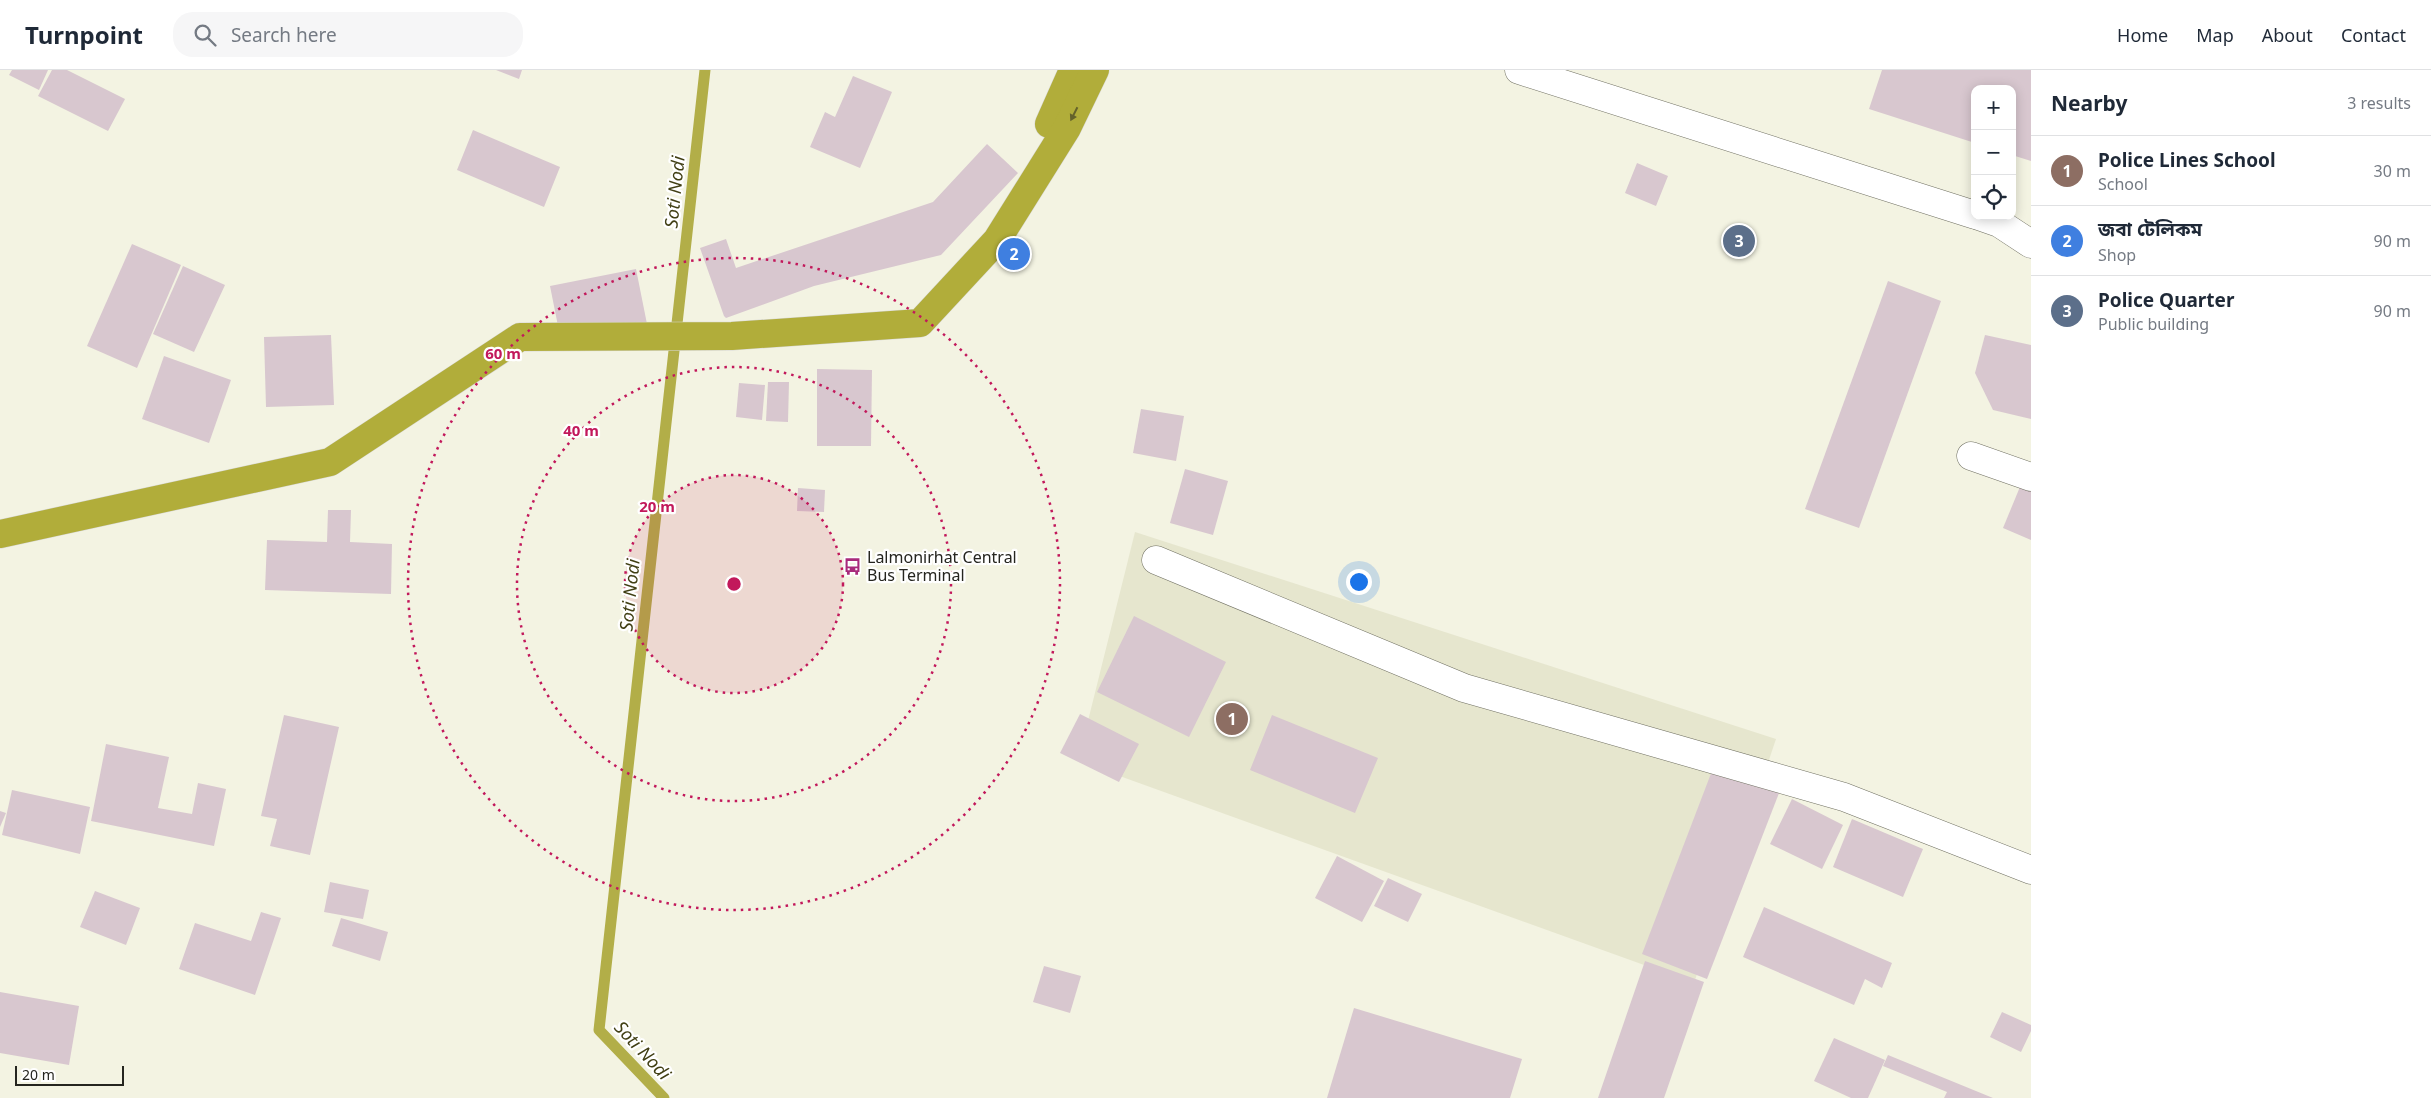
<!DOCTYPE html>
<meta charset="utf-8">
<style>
:root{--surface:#fff;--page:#f6f6f7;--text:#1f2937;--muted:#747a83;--line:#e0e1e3;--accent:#a82a7b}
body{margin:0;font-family:"Noto Sans","Noto Sans Bengali",sans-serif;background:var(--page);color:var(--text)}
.controls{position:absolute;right:15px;top:15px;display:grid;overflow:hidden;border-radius:10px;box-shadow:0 2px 12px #0003}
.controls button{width:45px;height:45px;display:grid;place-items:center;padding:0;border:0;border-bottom:1px solid var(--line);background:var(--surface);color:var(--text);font:25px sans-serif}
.scale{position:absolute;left:15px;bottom:12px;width:109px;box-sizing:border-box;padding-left:5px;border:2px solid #25251f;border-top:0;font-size:14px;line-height:18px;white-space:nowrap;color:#25251f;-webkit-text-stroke:4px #fff;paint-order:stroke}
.you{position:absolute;left:1358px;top:511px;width:18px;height:18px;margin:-12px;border:4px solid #fff;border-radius:50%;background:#1a73e8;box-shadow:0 0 0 8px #1a73e833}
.badge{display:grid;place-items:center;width:32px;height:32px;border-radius:50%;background:var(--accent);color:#fff;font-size:16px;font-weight:700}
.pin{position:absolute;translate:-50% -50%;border:2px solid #fff;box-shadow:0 1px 5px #0006}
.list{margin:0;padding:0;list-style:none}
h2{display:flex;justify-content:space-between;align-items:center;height:65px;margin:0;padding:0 20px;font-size:21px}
h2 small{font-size:16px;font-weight:400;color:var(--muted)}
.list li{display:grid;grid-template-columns:32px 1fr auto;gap:15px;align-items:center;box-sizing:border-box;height:70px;padding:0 20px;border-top:1px solid var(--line)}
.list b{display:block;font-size:19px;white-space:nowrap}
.list p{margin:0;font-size:16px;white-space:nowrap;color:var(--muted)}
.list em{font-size:16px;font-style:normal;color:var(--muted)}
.icon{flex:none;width:28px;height:28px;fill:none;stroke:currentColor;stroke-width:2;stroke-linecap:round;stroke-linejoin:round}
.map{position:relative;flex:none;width:2031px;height:1028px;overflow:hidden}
header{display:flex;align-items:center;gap:30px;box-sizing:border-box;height:70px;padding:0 25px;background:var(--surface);border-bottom:1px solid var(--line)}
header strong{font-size:24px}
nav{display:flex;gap:28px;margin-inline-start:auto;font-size:18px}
.search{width:350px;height:45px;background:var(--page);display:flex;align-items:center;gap:12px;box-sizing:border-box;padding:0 18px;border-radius:20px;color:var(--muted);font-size:19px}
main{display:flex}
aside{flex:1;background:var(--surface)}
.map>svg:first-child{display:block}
</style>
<header>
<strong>Turnpoint</strong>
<div class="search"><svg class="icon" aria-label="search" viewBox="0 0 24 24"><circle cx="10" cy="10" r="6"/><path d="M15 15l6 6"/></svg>Search here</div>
<nav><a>Home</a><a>Map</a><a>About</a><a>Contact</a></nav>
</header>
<main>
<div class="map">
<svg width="2031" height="1028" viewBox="0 0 2031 1028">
<rect width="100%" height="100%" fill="#f3f3e2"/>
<!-- built -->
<polygon fill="#e6e6ce" points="1135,462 1776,669 1694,913 1078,691"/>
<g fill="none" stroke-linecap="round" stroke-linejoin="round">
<!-- stream -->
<polyline stroke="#b2ae48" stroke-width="11" points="664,1028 599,960 705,0"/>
</g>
<!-- building -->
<g fill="#d8c7cf">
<polygon points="12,0 48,0 39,20 9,5"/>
<polygon points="52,0 67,0 125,29 108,61 38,26"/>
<polygon points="496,0 522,0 519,9"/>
<polygon points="1882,0 2031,0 2031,91 2012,85 2012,19 1975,19 1975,73 1869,39"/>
<polygon points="853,6 892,22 860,98 810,77 825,42 835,47"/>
<polygon points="473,60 560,97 544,137 457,100"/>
<polygon points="987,74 1018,103 941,185 814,216 726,248 724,246 700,178 726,169 736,198 933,132"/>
<polygon points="1637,93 1668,106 1656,136 1625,123"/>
<polygon points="132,174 181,195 137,298 87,276"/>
<polygon points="183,196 225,215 194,282 153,264"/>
<polygon points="636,199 647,254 561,271 550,216"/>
<polygon points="1888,211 1941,231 1859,458 1805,439"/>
<polygon points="331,265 334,335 266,337 264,267"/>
<polygon points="1985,265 2031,275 2031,349 1993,340 1975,303"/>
<polygon points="164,286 231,310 209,373 142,349"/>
<polygon points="817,299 872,300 871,376 817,376"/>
<polygon points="768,312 789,312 788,352 766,351"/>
<polygon points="739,313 765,315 762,350 736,347"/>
<polygon points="1141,339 1184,346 1176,391 1133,383"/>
<polygon points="1185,399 1228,411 1213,465 1170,453"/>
<polygon points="2022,412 2031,416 2031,470 2003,458"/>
<polygon points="798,418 825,420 824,442 797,441"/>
<polygon points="328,440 351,440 350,472 392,474 391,524 265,520 267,470 327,472"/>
<polygon points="1134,546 1226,592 1189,667 1097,622"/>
<polygon points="1080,644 1139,674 1119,712 1060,683"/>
<polygon points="284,645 339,657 310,785 270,776 277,749 261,746"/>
<polygon points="1272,645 1378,688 1355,743 1250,700"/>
<polygon points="106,674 169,687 158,738 192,744 198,713 226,719 214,776 91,751"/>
<polygon points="1715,693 1781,718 1707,909 1642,884"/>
<polygon points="12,720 90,737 80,784 2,765"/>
<polygon points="1792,729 1843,755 1822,799 1770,774"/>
<polygon points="0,741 6,743 0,757"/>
<polygon points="1852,749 1923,779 1903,827 1833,797"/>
<polygon points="1337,786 1384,811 1362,852 1315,828"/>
<polygon points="1388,808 1422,824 1408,852 1374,836"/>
<polygon points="330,812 369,820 363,849 324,842"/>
<polygon points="95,821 140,838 126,875 80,857"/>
<polygon points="1764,837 1892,893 1882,918 1865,909 1854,935 1743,887"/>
<polygon points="261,842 281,848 255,925 179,899 195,853 251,871"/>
<polygon points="341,848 388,862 380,891 332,876"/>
<polygon points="1645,891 1704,912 1664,1028 1598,1028"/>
<polygon points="1044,896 1081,906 1070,943 1033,932"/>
<polygon points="0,922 79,936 69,995 0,983"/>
<polygon points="1354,938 1522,989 1510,1028 1327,1028"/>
<polygon points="2002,942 2031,955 2031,961 2021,982 1990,967"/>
<polygon points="1834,968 1885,990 1868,1028 1851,1028 1814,1011"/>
<polygon points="1888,985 1993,1028 1944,1028 1947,1022 1883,996"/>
</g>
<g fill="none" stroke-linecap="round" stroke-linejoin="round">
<defs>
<g id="street">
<polyline points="1519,0 1975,145"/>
<polyline points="1979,146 1999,153 2031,174"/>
<polyline points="1971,386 2031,407"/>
<polyline points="1156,490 1464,618 1844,727 2031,800"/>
</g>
<g id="highway">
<polyline points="1049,54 1073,0"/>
<polyline points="0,464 330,392 520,267 732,266 920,253 997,170 1067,58 1095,0"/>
</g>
</defs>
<!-- street casing -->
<use href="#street" stroke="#707062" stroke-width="29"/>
<!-- highway casing -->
<use href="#highway" stroke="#d8d8d7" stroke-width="29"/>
<!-- street -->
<use href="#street" stroke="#fff" stroke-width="28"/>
<!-- highway -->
<use href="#highway" stroke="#b1ad3a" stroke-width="28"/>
</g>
<!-- one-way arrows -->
<defs><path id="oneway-solid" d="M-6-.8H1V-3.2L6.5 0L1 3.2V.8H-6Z" transform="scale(1.25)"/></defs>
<use fill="#64622b" href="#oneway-solid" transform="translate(1074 44) rotate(117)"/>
<!-- distance rings -->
<circle cx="734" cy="514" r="109" fill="#c2185b" fill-opacity=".12"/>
<g fill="none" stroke="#c2185b" stroke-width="2.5" stroke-dasharray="2.5 5">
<circle cx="734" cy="514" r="109"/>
<circle cx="734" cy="514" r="217"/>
<circle cx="734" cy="514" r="326"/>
</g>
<!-- icons -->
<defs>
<symbol id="bus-bare" viewBox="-9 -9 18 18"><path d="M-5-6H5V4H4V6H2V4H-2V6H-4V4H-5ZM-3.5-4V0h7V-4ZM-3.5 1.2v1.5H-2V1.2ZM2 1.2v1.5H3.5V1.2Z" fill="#a82a7b" stroke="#fff" stroke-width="2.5" paint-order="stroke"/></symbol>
</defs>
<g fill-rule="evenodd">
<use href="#bus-bare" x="840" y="484" width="25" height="25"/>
</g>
<g text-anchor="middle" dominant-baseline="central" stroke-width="4.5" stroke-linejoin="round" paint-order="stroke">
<!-- poi labels -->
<g font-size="16" fill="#25251f" stroke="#fff" text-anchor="start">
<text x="867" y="487">Lalmonirhat Central<tspan x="867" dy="18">Bus Terminal</tspan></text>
</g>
<!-- water labels -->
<g font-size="18" font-style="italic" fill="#413f14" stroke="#fff">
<text transform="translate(674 122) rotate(-84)">Soti Nodi</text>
<text transform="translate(629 525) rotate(-84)">Soti Nodi</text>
<text transform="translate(643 980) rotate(47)">Soti Nodi</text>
</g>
</g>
<circle cx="734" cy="514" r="8" fill="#c2185b" stroke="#fff" stroke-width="2.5"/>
<g font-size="15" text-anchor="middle" font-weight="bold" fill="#c2185b" stroke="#fff" stroke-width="4.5" stroke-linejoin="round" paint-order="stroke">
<text x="503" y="289">60 m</text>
<text x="581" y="366">40 m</text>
<text x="657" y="442">20 m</text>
</g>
</svg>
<div class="controls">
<button>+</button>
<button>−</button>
<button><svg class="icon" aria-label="locate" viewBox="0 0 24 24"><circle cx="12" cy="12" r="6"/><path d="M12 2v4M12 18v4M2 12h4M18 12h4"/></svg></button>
</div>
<div class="scale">20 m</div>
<div class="you"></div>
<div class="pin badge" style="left:1232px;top:649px;background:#8d6e63">1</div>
<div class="pin badge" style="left:1014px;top:184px;background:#3f7fe0">2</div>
<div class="pin badge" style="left:1739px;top:171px;background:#5c6f8a">3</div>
</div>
<aside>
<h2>Nearby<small>3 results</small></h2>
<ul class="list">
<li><span class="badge" style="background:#8d6e63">1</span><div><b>Police Lines School</b><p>School</p></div><em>30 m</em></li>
<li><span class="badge" style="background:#3f7fe0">2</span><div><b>জবা টেলিকম</b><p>Shop</p></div><em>90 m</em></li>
<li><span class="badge" style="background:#5c6f8a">3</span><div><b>Police Quarter</b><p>Public building</p></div><em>90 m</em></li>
</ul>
</aside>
</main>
